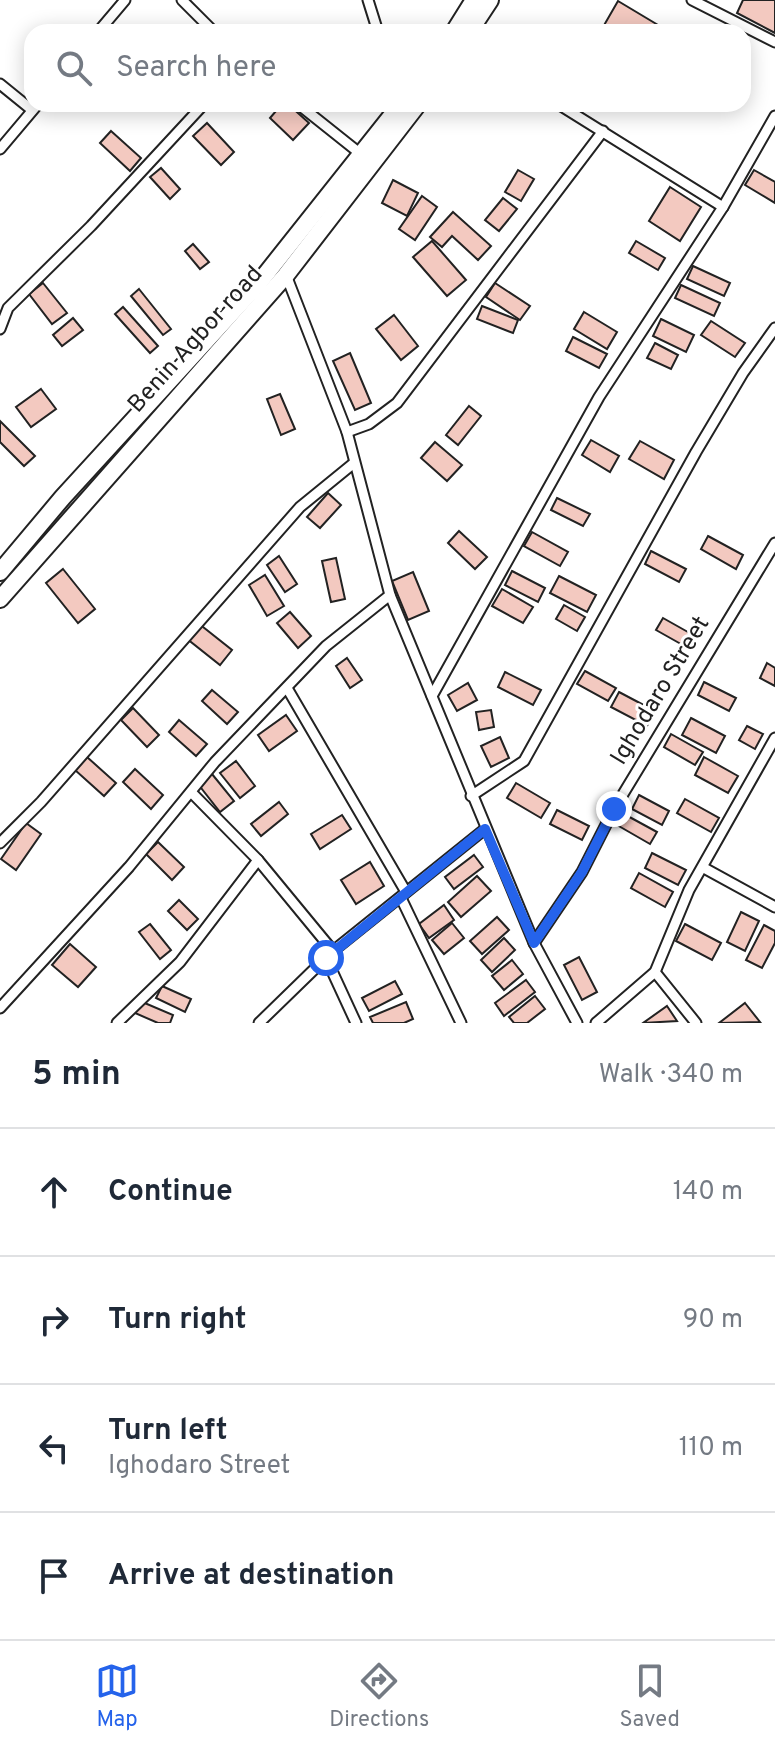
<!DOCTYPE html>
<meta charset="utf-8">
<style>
:root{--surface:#fff;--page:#f6f6f7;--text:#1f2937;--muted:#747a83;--line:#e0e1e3;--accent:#2563eb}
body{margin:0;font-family:Overpass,sans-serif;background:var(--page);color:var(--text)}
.stop{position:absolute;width:24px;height:24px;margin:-18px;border:6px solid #2563eb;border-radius:50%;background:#fff}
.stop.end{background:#2563eb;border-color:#fff;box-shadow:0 2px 8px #0008}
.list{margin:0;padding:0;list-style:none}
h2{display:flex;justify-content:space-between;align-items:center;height:104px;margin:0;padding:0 32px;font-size:34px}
h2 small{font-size:26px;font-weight:400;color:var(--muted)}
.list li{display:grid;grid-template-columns:52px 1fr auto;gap:24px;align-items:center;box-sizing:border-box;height:128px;padding:0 32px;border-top:2px solid var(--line)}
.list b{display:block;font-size:30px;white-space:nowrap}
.list p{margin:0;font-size:26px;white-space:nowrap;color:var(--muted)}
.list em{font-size:26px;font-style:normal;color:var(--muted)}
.icon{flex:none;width:44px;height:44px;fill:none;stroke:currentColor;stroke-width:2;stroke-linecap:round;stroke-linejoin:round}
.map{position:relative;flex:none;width:775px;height:1023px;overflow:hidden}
.search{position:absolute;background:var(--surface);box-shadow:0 4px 20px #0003;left:24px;right:24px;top:24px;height:88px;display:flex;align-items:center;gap:20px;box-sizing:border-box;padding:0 28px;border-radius:24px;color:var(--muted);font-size:30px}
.sheet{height:616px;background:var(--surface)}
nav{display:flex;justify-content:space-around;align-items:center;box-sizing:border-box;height:112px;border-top:2px solid var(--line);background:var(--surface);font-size:22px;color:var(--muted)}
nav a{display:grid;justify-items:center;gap:4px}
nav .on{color:var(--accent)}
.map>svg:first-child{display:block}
</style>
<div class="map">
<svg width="775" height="1023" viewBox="0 0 775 1023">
<rect width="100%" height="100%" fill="#fff"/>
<!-- building -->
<g fill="#f3c9c0" stroke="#222" stroke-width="2">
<polygon points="743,0 775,0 775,33 737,13"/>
<polygon points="618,1 658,25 653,32 613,32 603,27"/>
<polygon points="282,104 288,104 309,123 293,140 270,118"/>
<polygon points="207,123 234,152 221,165 193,136"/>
<polygon points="111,131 141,158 130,171 100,143"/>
<polygon points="161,168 180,189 170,199 150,177"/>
<polygon points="518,170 534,179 521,201 505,192"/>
<polygon points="754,170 775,182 775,203 745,185"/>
<polygon points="393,180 418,193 407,216 382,203"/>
<polygon points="670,187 701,207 680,241 649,221"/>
<polygon points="422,196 437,207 415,240 399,229"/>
<polygon points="503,198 517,209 499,231 485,220"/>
<polygon points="453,212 491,246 478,260 452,236 442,247 430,237"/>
<polygon points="432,241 466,280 447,296 413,257"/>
<polygon points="636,241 665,258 658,270 629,253"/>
<polygon points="193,244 209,262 200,269 185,251"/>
<polygon points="693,266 730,283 724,296 687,279"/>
<polygon points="43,283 67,313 52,324 29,294"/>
<polygon points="495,283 530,306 520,320 486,297"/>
<polygon points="681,285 720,303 714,316 675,298"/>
<polygon points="139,289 171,329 163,335 131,296"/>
<polygon points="482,306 518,320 513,333 477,319"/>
<polygon points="123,307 158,346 150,353 115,314"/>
<polygon points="584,312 617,332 607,349 574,329"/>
<polygon points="394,315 418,346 401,360 376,329"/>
<polygon points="73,318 83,330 62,346 53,335"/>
<polygon points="661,319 694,335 686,352 653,336"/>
<polygon points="711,321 745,343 735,357 701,335"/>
<polygon points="573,337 607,354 599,368 566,351"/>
<polygon points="655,343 678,355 671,369 647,358"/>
<polygon points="350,353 371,403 355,410 333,361"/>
<polygon points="41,389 56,409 31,427 16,407"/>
<polygon points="280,394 295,429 281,435 267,399"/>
<polygon points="469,406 481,416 458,445 446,435"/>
<polygon points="0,421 35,456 24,466 0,442"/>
<polygon points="591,440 619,456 610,472 582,455"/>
<polygon points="640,441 674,460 664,479 629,459"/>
<polygon points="435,442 462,465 447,481 421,458"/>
<polygon points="328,493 341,505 320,528 307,517"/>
<polygon points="557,498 590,514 583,526 551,510"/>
<polygon points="459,531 487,557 475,569 448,543"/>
<polygon points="532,532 568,552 560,566 524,546"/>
<polygon points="708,536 743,555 736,569 701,549"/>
<polygon points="651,551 686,569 679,582 645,564"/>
<polygon points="279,556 297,584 285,592 267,565"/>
<polygon points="336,558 345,599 331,602 322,561"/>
<polygon points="63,569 95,609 78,623 46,583"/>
<polygon points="512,571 545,588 538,602 505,585"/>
<polygon points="413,572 429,611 408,620 392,581"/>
<polygon points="265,575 284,606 267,616 249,585"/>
<polygon points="559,576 596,595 587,612 550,593"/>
<polygon points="502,589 533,607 523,623 492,606"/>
<polygon points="564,605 585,617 577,631 556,619"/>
<polygon points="290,612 311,636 298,648 277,623"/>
<polygon points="663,618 695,636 688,648 656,630"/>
<polygon points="198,623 232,650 220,665 186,638"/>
<polygon points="347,658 362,680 350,688 336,666"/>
<polygon points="767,663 775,668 775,686 760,678"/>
<polygon points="585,671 616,688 608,701 577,684"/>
<polygon points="505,672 541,690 533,705 498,687"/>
<polygon points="704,682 736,698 729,711 698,695"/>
<polygon points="468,683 477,700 457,711 448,695"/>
<polygon points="212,690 238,712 227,724 202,701"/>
<polygon points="619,692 655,711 647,726 611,707"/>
<polygon points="133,708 159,735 147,747 121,720"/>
<polygon points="491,710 494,727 479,730 476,712"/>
<polygon points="286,715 297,731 269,751 258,735"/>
<polygon points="691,718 725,736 716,753 682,735"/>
<polygon points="179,720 207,744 196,756 169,732"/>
<polygon points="747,726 763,734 755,749 739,740"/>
<polygon points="671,734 703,752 695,765 664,747"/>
<polygon points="500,737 509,758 491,767 481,746"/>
<polygon points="87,757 116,783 104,796 75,770"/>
<polygon points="704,757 738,776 728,793 695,775"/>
<polygon points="236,761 255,786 240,798 220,773"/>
<polygon points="135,769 163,795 151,809 123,782"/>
<polygon points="212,774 234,801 220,812 198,784"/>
<polygon points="516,783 550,803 541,818 507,798"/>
<polygon points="639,795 669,811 662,825 632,809"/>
<polygon points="685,799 719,818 711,832 677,813"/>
<polygon points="279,802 288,814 261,836 251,824"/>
<polygon points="557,810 589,826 582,840 550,824"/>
<polygon points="624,814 657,832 650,844 617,825"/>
<polygon points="342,815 351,829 320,849 311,834"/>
<polygon points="26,823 41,834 16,870 1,859"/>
<polygon points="158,842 184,867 172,880 146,854"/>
<polygon points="652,853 686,870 678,885 645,868"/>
<polygon points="474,855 483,867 454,889 445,877"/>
<polygon points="370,862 384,886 356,904 341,880"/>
<polygon points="639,873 673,892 665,907 631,888"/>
<polygon points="477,876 491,891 461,917 448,902"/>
<polygon points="179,900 198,919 187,930 168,911"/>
<polygon points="444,905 454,920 429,938 419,924"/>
<polygon points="741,912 759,921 745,951 727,942"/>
<polygon points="497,917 509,930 482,954 470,941"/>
<polygon points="452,923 464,938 444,954 432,940"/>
<polygon points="150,924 171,950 160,959 139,932"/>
<polygon points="685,924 721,943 712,960 676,941"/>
<polygon points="764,925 775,931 775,943 762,968 746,960"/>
<polygon points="504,938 515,950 492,972 481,960"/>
<polygon points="70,944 96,967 78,987 52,965"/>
<polygon points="579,957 597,992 582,1000 564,965"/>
<polygon points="512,960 523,974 504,990 492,976"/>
<polygon points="526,980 535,992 504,1016 495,1003"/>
<polygon points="395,981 402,994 369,1011 362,998"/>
<polygon points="162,986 191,999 185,1012 156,998"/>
<polygon points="535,996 545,1009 527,1023 514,1023 509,1017"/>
<polygon points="140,1001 173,1015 170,1023 158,1023 135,1013"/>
<polygon points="406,1002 413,1019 404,1023 373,1023 370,1017"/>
<polygon points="745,1003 760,1022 719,1023"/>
<polygon points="667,1006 677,1021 643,1023"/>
</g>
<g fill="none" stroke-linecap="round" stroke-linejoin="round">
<defs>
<g id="street">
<polyline points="182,0 214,32"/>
<polyline points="368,0 378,32"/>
<polyline points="692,0 775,42"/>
<polyline points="98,32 125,0"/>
<polyline points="0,84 32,110"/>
<polyline points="298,104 362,155"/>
<polyline points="558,104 723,207"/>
<polyline points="0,149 38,104"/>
<polyline points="286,275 347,432 390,595 534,943 577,1023"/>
<polyline points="0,329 8,308 91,226 204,104"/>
<polyline points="347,432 369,424 397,403 603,131"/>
<polyline points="287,688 406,892"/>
<polyline points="432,696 599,397 723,207 775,116"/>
<polyline points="191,792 258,860 333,951"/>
<polyline points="471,796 524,761 696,452 743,373 775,328"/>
<polyline points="0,843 41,802 300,507 354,463"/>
<polyline points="704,868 775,907"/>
<polyline points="401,898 461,1023"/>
<polyline points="534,943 582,872 614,809 775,543"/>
<polyline points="326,958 356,1023"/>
<polyline points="655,972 696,1023"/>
<polyline points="0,1008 129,867 215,762 326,646 390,595"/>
<polyline points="117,1023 180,962 258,860"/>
<polyline points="259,1023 333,951 485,829"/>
<polyline points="596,1023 655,972 689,890 775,738"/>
</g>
<g id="highway">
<polyline points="454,32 474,0"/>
<polyline points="469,32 490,0"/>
<polyline points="0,572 63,497 258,284 401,104"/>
<polyline points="0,599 286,275 418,104"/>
</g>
</defs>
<!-- street casing -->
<use href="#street" stroke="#222" stroke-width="13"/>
<!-- highway casing -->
<use href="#highway" stroke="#222" stroke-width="20"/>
<!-- street -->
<use href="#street" stroke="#fff" stroke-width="9"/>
<!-- highway -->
<use href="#highway" stroke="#fff" stroke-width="16"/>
</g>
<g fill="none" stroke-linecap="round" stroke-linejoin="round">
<!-- route -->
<polyline stroke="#2563eb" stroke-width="10" points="326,958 485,829 534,943 582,872 614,809"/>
</g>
<g text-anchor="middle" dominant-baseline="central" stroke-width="6" stroke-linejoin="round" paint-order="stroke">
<!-- street labels -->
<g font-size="24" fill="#222" stroke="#fff">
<text transform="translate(196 340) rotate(-48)">Benin Agbor road</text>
<text transform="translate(661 691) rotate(-59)">Ighodaro Street</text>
</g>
</g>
</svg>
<div class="stop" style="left:326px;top:958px"></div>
<div class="stop end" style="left:614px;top:809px"></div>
<div class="search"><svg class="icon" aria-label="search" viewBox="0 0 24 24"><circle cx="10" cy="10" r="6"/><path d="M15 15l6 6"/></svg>Search here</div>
</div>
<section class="sheet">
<h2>5 min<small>Walk · 340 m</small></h2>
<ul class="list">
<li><svg class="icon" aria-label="ahead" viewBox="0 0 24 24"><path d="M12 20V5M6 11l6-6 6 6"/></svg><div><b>Continue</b></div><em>140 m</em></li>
<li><svg class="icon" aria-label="right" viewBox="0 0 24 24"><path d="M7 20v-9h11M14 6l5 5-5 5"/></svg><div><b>Turn right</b></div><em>90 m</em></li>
<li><svg class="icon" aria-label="left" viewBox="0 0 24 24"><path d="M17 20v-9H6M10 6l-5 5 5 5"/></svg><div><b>Turn left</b><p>Ighodaro Street</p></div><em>110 m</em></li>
<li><svg class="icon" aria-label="arrive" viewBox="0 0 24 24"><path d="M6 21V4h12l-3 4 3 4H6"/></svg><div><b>Arrive at destination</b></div></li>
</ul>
</section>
<nav>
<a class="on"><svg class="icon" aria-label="map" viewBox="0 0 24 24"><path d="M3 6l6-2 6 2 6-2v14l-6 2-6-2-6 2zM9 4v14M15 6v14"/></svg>Map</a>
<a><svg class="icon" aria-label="directions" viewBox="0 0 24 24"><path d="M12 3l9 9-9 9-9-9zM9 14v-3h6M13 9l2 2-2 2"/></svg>Directions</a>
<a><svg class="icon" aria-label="saved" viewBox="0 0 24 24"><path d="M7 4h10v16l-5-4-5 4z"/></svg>Saved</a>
</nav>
